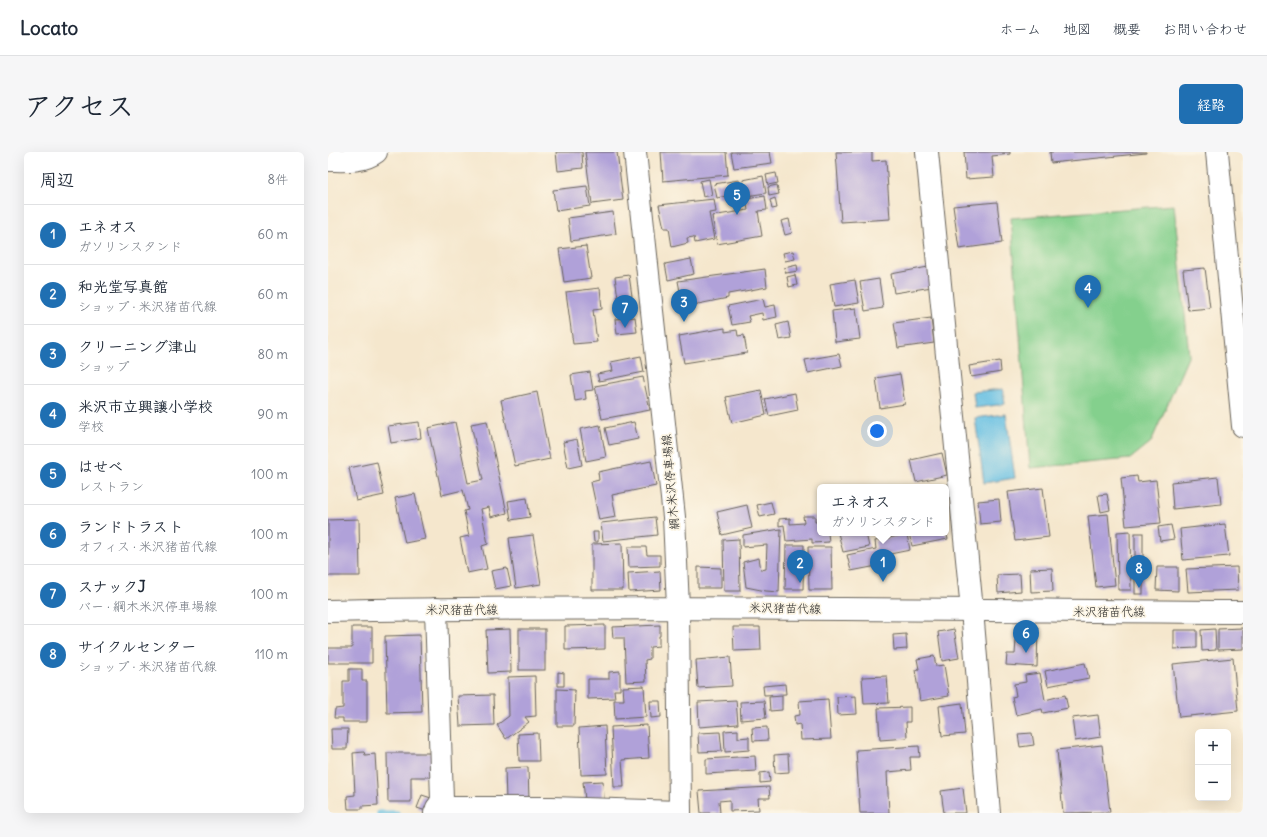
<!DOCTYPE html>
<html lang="ja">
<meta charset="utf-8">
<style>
:root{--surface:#fff;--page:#f6f6f7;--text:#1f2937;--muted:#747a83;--line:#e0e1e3;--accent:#1f6fb2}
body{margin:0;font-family:Delius,"Klee One",sans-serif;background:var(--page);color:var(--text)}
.controls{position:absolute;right:12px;bottom:12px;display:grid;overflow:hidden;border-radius:6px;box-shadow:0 4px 16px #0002}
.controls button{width:36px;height:36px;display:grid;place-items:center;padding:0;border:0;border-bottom:1px solid var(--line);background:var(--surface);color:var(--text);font:20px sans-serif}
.you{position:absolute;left:549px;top:279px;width:14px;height:14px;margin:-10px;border:3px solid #fff;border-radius:50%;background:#1a73e8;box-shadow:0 0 0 6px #1a73e833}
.badge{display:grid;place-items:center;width:26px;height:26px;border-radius:50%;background:var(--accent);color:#fff;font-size:13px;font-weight:700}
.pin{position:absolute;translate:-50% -33px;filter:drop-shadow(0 1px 2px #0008)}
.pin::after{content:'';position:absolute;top:21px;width:14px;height:12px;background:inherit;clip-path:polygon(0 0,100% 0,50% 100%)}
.popup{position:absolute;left:489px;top:332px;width:132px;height:52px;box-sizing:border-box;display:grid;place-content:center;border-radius:6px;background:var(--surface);filter:drop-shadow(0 1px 3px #0005);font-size:13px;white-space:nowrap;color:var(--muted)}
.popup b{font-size:15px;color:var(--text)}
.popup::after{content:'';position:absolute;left:50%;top:100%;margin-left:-8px;border:8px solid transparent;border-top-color:var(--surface)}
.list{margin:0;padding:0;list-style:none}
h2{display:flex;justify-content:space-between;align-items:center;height:52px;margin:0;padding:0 16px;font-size:17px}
h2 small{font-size:13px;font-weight:400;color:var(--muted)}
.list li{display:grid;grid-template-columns:26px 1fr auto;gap:12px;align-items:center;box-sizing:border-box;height:60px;padding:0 16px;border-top:1px solid var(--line)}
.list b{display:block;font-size:15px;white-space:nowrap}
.list p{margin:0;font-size:13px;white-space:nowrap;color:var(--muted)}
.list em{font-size:13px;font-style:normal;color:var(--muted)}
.map{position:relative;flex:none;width:915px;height:661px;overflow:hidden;border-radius:6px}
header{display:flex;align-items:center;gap:24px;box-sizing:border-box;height:56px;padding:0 20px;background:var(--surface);border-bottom:1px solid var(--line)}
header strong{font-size:19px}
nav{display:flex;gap:22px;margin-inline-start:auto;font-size:14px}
.intro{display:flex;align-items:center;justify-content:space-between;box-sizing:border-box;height:96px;padding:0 24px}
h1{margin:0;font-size:28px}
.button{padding:10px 18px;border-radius:6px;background:var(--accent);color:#fff;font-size:14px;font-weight:700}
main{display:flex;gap:24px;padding:0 24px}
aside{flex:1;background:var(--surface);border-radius:6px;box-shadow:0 4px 16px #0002}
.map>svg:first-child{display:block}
</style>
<header>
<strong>Locato</strong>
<nav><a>ホーム</a><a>地図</a><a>概要</a><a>お問い合わせ</a></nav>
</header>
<div class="intro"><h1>アクセス</h1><a class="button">経路</a></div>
<main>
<aside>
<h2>周辺<small>8件</small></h2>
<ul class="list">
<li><span class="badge">1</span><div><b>エネオス</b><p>ガソリンスタンド</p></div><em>60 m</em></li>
<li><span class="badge">2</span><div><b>和光堂写真館</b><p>ショップ · 米沢猪苗代線</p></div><em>60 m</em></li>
<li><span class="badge">3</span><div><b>クリーニング津山</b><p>ショップ</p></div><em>80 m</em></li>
<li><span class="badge">4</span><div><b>米沢市立興譲小学校</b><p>学校</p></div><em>90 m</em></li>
<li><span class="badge">5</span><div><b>はせべ</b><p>レストラン</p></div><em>100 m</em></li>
<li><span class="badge">6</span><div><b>ランドトラスト</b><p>オフィス · 米沢猪苗代線</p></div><em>100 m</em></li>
<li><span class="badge">7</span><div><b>スナックJ</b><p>バー · 綱木米沢停車場線</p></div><em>100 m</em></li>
<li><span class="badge">8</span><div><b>サイクルセンター</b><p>ショップ · 米沢猪苗代線</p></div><em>110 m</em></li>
</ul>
</aside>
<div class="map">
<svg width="915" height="661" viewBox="0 0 915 661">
<rect width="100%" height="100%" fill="#fcf5e5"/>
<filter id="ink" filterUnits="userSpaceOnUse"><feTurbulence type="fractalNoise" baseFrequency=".025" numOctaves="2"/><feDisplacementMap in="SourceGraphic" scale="8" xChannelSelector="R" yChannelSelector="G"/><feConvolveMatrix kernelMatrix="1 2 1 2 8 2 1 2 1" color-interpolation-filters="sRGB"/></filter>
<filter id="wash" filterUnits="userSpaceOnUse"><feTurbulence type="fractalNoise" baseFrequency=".012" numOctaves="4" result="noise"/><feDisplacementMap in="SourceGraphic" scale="16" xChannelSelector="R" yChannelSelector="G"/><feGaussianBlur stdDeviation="0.9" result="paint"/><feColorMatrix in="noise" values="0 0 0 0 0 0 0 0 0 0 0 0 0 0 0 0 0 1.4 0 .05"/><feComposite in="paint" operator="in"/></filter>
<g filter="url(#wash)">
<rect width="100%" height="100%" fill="#f5e7cd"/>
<!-- green -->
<polygon fill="#84d08d" stroke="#507654" points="846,53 861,203 823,290 802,307 702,316 683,66"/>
<!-- water -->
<g fill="#65bfe3" stroke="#406e80">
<polygon points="675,237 677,252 647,256 645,240"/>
<polygon points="678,262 687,326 656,331 647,266"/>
</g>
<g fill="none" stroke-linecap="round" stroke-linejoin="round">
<!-- stream -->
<polyline stroke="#65bfe3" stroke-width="5.5" points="51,661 69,661"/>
</g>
<g id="blocks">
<!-- building -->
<g fill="#b0a1d9">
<polygon points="228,0 254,0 255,16 230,19"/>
<polygon points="257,0 289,0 295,48 264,52"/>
<polygon points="333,0 398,0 400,23 335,29"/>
<polygon points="403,0 442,0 444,11 406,16"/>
<polygon points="508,0 544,0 544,9 558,8 562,67 513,70"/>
<polygon points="636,0 682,0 682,2 664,4 666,25 638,27"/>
<polygon points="722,0 818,0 818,1 723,11"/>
<polygon points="448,21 450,31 440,33 438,23"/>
<polygon points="435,24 438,41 418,44 415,28"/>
<polygon points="381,27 384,43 375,45 372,29"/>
<polygon points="411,28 413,41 389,46 386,32"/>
<polygon points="449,33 451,42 441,44 440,35"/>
<polygon points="259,34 262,54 228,59 225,38"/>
<polygon points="437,44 439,58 430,59 434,84 389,92 384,64 420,58 418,47"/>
<polygon points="447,46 449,56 444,57 442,48"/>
<polygon points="386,47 388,60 381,61 386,87 367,91 366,85 359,86 360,91 344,95 341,76 336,76 331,53"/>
<polygon points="669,50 674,91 631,97 625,54"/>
<polygon points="285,60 288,82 243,89 240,66"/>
<polygon points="461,67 464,81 457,83 453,69"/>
<polygon points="258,94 263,126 236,130 231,97"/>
<polygon points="465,99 467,107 457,109 455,101"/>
<polygon points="363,107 366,122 340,128 337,112"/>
<polygon points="469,113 470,119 458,121 456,116"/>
<polygon points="600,115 604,135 566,141 563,122"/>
<polygon points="877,116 882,156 860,158 855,118"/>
<polygon points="437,117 439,135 400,142 400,146 355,155 350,129"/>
<polygon points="301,123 304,144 290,146 287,125"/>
<polygon points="467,123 469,133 461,135 459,125"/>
<polygon points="551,127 555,156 537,159 532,130"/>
<polygon points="527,128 531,151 506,155 502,132"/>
<polygon points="272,136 274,157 265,158 269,190 245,192 238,140"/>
<polygon points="435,147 437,155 447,153 449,165 435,168 434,161 420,164 422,170 404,173 400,154"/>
<polygon points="528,156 532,187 507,190 504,159"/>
<polygon points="307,165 309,180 289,182 287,167"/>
<polygon points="603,166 606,191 570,196 566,171"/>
<polygon points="460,170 463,186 451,188 448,173"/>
<polygon points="397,176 397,180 409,178 410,184 416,183 419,201 356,211 351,184"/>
<polygon points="511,202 514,214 480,221 477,208"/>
<polygon points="313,204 316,220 271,229 269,222 285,219 283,210"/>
<polygon points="672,209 673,220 643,225 641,214"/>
<polygon points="262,220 265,238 257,239 258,247 247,249 243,223"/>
<polygon points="572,222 577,252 552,256 548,226"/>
<polygon points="315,225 322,258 274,267 267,234"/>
<polygon points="433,238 438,263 404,271 398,245"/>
<polygon points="209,240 222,307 187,314 173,248"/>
<polygon points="467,241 470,258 441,264 437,247"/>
<polygon points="159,269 179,361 163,365 161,355 153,357 160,392 154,394 159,417 139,421 132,386 141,384 136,359 140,358 135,338 114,343 100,276 127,270 140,331 155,328 143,272"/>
<polygon points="91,270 93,286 63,291 60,274"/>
<polygon points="306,270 310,287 281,293 277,276"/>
<polygon points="272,273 278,305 258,309 252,277"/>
<polygon points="249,287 254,313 240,316 235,290"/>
<polygon points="614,301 619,323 588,330 583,308"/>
<polygon points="323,309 328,334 284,343 288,365 271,368 263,330 271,328 270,320"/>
<polygon points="49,310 56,343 28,349 21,316"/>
<polygon points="809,324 810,330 828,328 833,371 798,374 793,326"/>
<polygon points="890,325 893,352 845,357 843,330"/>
<polygon points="715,336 721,385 687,389 680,340"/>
<polygon points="87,342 97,387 77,391 67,346"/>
<polygon points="779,342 782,358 773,360 770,343"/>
<polygon points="199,346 202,365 183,368 180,349"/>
<polygon points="671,347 673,370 652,372 650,349"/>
<polygon points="443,350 446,362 432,365 429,353"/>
<polygon points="419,353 424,376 394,383 389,360"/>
<polygon points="780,362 787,433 768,435 760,364"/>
<polygon points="475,364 487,364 487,370 492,370 492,381 500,381 501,390 484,391 484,387 458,389 456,373 451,374 451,367 462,366 462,372 476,371"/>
<polygon points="327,365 329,383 275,389 273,371"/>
<polygon points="31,367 32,424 0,424 0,368"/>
<polygon points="897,372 901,404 855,408 852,377"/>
<polygon points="843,373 846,387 832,389 830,375"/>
<polygon points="453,377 451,440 438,439 418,435 415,410 431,406 433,418 438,417 439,393 415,395 415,383"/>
<polygon points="802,379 803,438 790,438 789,380"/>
<polygon points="265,380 270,380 270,390 266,390"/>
<polygon points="510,381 538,381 541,395 515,400"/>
<polygon points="581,381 618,381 620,387 584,394"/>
<rect x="807" y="381" width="8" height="61"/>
<polygon points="579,382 582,398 552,404 554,413 523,419 519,403 548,397 547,389"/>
<polygon points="205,383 213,432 188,436 181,386"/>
<polygon points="411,387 412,439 396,439 395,388"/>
<polygon points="294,391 295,438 264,438 264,392"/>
<polygon points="458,393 476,393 475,437 457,437"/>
<polygon points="300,395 318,395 319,403 332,403 332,414 301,415"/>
<polygon points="480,395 503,395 504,438 481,438"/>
<polygon points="370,415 393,416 393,436 370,436"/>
<polygon points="829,415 850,415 850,439 828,438"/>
<polygon points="909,415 910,438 860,440 858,417"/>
<polygon points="179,416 183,434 167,437 163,419"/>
<polygon points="724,416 725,439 703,440 702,417"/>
<polygon points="332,419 333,438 301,440 300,421"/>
<polygon points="692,422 693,439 670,441 669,423"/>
<polygon points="277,473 277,497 237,498 237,474"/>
<polygon points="332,473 332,484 331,484 331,494 322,495 322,507 317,508 318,529 298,530 296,486 285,486 284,475"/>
<polygon points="24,475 44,475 44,511 0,511 0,496 24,496"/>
<polygon points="405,475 432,475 433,498 406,499"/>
<polygon points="689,475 710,476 709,515 678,513 679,502 687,502"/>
<polygon points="915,476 915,497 890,498 890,477"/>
<polygon points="182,477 183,520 160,521 158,478"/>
<rect x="191" y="477" width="26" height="41"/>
<polygon points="626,477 631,506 614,509 610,480"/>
<polygon points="887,477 888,498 874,499 873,478"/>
<polygon points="846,478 869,478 869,496 846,497"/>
<polygon points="578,482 579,497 566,498 565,483"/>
<polygon points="92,483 94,560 59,561 57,484"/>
<polygon points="606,504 608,514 616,513 621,544 592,549 587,518 591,517 589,507"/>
<polygon points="402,505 404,534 370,536 368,508"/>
<polygon points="905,506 910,559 851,565 845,512"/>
<polygon points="757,511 761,526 720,534 717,519"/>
<polygon points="21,517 34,517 34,529 39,529 39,570 15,570 15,566 6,566 7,557 15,556 15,529 21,529"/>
<polygon points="292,519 292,538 286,538 287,546 260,547 260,527 281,527 281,520"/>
<polygon points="230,520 236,521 236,534 230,534"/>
<polygon points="712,521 717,548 737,543 740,556 715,561 714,557 688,563 684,545 688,544 686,532 698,530 697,523"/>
<polygon points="207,524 208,564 197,565 201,570 178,587 169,573 181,564 180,525"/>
<polygon points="559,524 561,551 536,552 534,525"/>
<polygon points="457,532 458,542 436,543 435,534"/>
<polygon points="316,534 318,565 287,567 286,548 296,548 295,535"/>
<polygon points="229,537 247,538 246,574 229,574"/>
<polygon points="165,543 166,573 132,574 130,544"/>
<polygon points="454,544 454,558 442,559 441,545"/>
<polygon points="528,544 529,562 510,563 509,545"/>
<polygon points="500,547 503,587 473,588 472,572 467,573 466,564 472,563 471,549"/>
<polygon points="408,548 410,572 371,575 370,550"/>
<polygon points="322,549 332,549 333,565 323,566"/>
<polygon points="436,549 438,566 413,568 412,550"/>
<polygon points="634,551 637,582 614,584 611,554"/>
<polygon points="582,555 582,570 578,570 579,586 552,588 550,556"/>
<polygon points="770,563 773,585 747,589 744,566"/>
<polygon points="319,573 321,606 294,608 296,635 286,635 283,575"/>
<polygon points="277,574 279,622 253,623 251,576"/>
<polygon points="439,575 440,588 425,589 424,576"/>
<polygon points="3,577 20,577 19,597 4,597"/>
<polygon points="410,578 410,586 421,585 421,598 397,600 396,579"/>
<polygon points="392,580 394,599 371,600 370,581"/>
<polygon points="210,581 211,609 191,609 190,582"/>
<polygon points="704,581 706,593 692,595 690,582"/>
<polygon points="774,593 782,660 735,661 729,598"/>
<polygon points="591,594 592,605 582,605 583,618 559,620 561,661 532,661 528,598"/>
<polygon points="36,600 37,603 47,602 50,653 34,654 34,657 20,657 19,644 27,643 25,601"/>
<polygon points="59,601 105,601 105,625 83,625 83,650 60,650"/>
<polygon points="460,602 461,620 447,621 446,603"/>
<polygon points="427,604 428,619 378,622 378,607"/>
<polygon points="200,615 201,649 178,650 177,616"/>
<polygon points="441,620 442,630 432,631 432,621"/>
<polygon points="275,629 276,647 257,648 255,630"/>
<polygon points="441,635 442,646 430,646 431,658 402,659 402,648 391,649 392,661 373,661 371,639"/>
<polygon points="635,636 638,661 616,661 613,639"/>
<polygon points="94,643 103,646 98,659 89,656"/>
</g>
</g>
</g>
<g filter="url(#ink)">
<use href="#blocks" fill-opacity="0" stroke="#68635a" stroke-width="1"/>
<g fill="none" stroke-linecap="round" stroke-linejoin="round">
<defs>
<g id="street">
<polyline points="599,0 644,458 661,661"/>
<polyline points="109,656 224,656 352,660"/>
<polyline points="107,661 114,648 108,457"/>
</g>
<g id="secondary">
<polyline points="307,0 346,365 350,455 352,661"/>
<polyline points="889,0 915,274"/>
<path d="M0 8C16 8 35 10 48 0"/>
</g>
<path id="primary" d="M0 459C305 453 610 458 915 460"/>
</defs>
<!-- street casing -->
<use href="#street" stroke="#68635a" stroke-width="24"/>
<!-- secondary casing -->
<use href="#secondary" stroke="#68635a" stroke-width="24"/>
<!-- primary casing -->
<use href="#primary" stroke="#68635a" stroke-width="24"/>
<!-- street -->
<use href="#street" stroke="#fff" stroke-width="22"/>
<!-- secondary -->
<use href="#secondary" stroke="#fff" stroke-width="22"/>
<!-- primary -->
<use href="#primary" stroke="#fff" stroke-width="22"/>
</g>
</g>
<g text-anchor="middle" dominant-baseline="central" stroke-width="3.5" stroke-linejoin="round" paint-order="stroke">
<!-- street labels -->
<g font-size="12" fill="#1c1c1c" stroke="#fcf5e5">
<text transform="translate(342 330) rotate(-95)">綱木米沢停車場線</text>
<text transform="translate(457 456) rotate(1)">米沢猪苗代線</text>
<text x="134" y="457">米沢猪苗代線</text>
<text x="781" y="459">米沢猪苗代線</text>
</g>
</g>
</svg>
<div class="controls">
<button>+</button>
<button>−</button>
</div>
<div class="you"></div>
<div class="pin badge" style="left:555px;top:430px">1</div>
<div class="popup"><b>エネオス</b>ガソリンスタンド</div>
<div class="pin badge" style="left:472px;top:431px">2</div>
<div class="pin badge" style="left:356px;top:170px">3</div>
<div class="pin badge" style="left:760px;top:156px">4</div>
<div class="pin badge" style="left:409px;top:63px">5</div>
<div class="pin badge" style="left:698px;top:501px">6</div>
<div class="pin badge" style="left:297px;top:176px">7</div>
<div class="pin badge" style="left:811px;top:436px">8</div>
</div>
</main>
